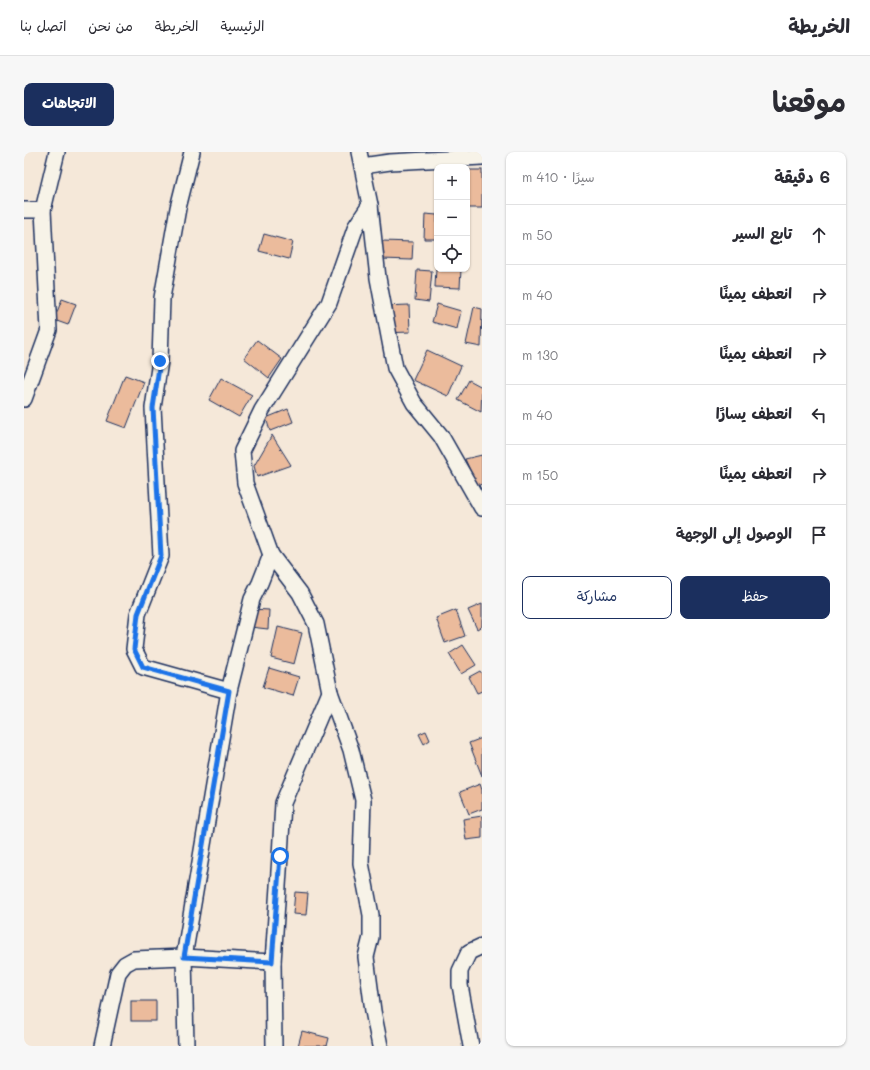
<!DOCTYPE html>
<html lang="ar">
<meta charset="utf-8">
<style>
:root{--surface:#fff;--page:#f7f7f7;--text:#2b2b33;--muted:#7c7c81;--line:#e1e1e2;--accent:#1b2f5e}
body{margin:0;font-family:Mali,"Playpen Sans Arabic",sans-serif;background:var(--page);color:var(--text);direction:rtl}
.controls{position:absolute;right:12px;top:12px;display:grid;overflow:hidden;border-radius:8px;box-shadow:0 1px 3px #0004}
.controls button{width:36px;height:36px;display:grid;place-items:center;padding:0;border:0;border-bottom:1px solid var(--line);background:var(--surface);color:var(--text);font:20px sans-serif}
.stop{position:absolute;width:12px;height:12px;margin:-9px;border:3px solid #1a73e8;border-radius:50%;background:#fff}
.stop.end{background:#1a73e8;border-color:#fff;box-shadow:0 1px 4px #0008}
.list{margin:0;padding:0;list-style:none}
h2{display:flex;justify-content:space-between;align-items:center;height:52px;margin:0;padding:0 16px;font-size:17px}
h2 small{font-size:13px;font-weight:400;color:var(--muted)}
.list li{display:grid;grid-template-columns:26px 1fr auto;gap:12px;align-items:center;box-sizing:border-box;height:60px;padding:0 16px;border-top:1px solid var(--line)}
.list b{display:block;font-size:15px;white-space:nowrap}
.list em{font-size:13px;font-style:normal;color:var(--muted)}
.actions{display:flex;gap:8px;padding:12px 16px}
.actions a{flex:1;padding:9px 0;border:1px solid var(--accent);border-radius:8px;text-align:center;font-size:14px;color:var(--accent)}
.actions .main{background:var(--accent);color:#fff}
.icon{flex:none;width:22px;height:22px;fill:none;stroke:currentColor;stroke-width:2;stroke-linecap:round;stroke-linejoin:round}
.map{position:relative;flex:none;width:458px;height:894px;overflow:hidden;direction:ltr;border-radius:8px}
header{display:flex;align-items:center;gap:24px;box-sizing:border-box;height:56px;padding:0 20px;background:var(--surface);border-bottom:1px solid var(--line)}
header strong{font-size:19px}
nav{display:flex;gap:22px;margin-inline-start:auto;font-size:14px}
.intro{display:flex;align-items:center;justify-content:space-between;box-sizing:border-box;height:96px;padding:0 24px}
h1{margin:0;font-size:28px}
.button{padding:10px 18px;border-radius:8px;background:var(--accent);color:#fff;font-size:14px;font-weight:700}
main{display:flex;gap:24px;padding:0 24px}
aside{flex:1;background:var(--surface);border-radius:8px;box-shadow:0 1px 3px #0004}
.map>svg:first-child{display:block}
</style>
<header>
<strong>الخريطة</strong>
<nav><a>الرئيسية</a><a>الخريطة</a><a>من نحن</a><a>اتصل بنا</a></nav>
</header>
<div class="intro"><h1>موقعنا</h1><a class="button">الاتجاهات</a></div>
<main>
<aside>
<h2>6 دقيقة<small>سيرًا · 410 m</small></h2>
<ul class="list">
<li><svg class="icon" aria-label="ahead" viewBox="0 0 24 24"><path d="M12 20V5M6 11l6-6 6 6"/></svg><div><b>تابع السير</b></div><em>50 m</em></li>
<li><svg class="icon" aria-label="right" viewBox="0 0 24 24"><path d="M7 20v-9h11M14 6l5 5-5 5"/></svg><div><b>انعطف يمينًا</b></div><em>40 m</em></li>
<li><svg class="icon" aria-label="right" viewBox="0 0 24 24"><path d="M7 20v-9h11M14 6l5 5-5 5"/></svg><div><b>انعطف يمينًا</b></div><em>130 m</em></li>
<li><svg class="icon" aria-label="left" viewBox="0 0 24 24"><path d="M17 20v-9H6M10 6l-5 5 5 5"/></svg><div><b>انعطف يسارًا</b></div><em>40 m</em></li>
<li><svg class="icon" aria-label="right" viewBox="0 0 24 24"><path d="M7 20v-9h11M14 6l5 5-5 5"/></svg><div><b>انعطف يمينًا</b></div><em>150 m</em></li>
<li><svg class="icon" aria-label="arrive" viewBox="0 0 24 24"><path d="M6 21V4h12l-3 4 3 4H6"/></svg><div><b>الوصول إلى الوجهة</b></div></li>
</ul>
<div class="actions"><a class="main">حفظ</a><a>مشاركة</a></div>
</aside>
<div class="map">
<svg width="458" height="894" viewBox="0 0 458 894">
<rect width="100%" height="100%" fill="#f5e8d9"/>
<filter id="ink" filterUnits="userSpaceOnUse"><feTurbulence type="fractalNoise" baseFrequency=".025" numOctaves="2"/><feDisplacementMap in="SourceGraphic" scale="8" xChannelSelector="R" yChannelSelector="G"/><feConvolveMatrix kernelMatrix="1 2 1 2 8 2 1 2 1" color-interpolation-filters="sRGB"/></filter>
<g filter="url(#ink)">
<!-- building -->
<g fill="#ebbb9c" stroke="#1b2f5e">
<rect x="443" y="18" width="15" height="38"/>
<polygon points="401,62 413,63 413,87 400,87"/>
<polygon points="240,82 269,90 265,107 235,99"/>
<polygon points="358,89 389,90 388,108 357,107"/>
<polygon points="412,116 413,117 437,117 436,136 411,135"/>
<polygon points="393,118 408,119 405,150 391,148"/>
<polygon points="38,147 52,152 44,173 30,168"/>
<polygon points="413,152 437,159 433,177 408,170"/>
<polygon points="385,153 386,180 359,181 358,154"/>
<polygon points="450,155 458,157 457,195 442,192"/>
<polygon points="233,188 258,207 245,226 220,206"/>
<polygon points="403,198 437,214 424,244 389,228"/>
<polygon points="101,223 120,230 102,276 83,269"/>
<polygon points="197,226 228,243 215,265 185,248"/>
<polygon points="445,228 458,235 457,260 434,248"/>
<polygon points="264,257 269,270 246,279 242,266"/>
<polygon points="248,283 267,313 233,325 230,314"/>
<polygon points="458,303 458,332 453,334 441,307"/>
<polygon points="458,452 458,474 453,477 444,458"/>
<polygon points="228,457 245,458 244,477 226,475"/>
<polygon points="432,458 441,484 421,491 412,466"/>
<polygon points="254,475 278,481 270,512 247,506"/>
<polygon points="439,493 452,513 437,522 425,502"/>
<polygon points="245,516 275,525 269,544 239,535"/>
<polygon points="456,519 458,522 458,539 453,541 445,525"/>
<polygon points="402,579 406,588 400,592 395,582"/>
<polygon points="458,586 458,624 445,591"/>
<polygon points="456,632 458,638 458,657 445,662 436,640"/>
<polygon points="458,664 458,686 442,688 439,667"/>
<polygon points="271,740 284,741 282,763 269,762"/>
<rect x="107" y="849" width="25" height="20"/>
<polygon points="278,879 305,886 303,894 274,894"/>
</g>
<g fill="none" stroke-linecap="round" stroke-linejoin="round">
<defs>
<g id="street">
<polyline points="168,0 154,56 138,146 136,209 129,256 137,404 114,462 110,497 119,515 205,539"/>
<polyline points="335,0 346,53 332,74 305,151 238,258 218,299 221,331 247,403 276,441 292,472 306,540 327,598 339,648 337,711 347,763 347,785 342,805 349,859 356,894"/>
<polyline points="338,14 366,10 458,5"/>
<polyline points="346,53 354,126 371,216 390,251 417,284 458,356"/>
<polyline points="0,58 19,58"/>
<polyline points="0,247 25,178 19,58 33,0"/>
<polyline points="78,894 94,821 101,812 110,807 160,805 249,810"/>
<polyline points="162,894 160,805 205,539 228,447 236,431 247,403"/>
<polyline points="250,894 249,810 256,704 259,651 306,540"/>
<polyline points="447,894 436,833 436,819 445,800 458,794"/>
</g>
</defs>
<!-- street casing -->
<use href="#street" stroke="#1b2f5e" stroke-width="18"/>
<!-- street -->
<use href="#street" stroke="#f7f3e8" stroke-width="15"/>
</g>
</g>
<g fill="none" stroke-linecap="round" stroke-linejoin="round" filter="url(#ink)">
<!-- route -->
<polyline stroke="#1a73e8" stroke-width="5" points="136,209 129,256 137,404 114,462 110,497 119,515 205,539 160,805 248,810 256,704"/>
</g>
</svg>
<div class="controls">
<button>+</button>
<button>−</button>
<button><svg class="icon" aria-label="locate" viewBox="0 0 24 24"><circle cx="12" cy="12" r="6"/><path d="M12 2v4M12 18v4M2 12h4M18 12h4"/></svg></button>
</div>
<div class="stop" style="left:256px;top:704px"></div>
<div class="stop end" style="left:136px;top:209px"></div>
</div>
</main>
